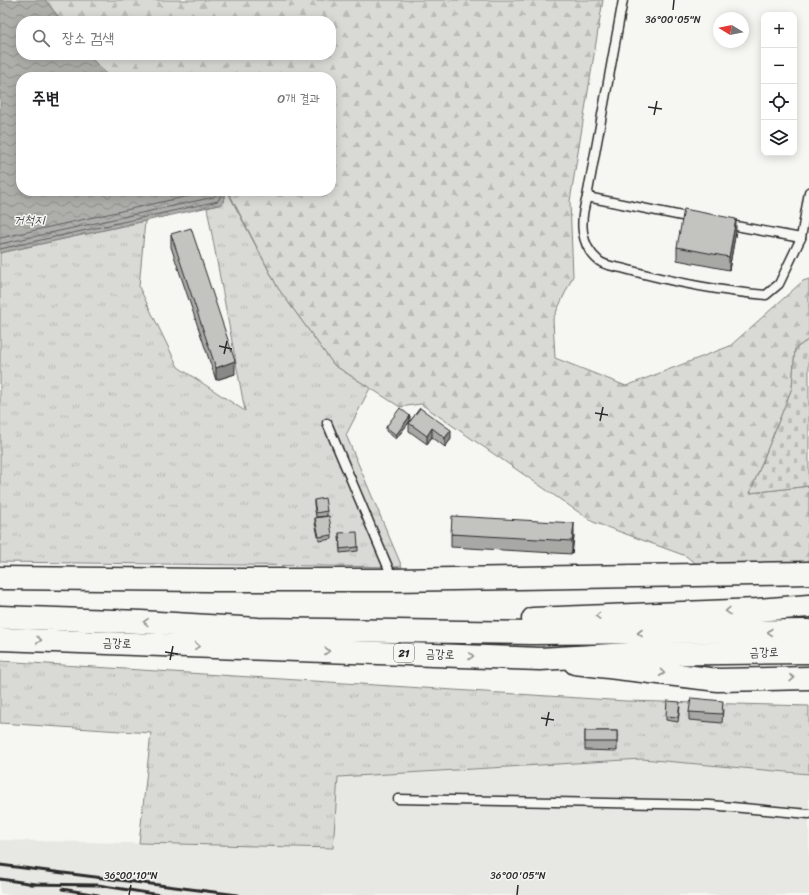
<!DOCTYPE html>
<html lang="ko">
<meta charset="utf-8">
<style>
:root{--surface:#fff;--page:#f2f2f2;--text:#202124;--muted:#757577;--line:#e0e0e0}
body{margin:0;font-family:Sriracha,"Poor Story",sans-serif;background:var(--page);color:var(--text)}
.controls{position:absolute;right:12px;top:12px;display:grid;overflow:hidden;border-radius:8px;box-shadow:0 2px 10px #0003}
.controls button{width:36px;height:36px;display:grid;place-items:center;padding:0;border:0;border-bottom:1px solid var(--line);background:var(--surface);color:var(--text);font:20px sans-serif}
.compass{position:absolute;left:713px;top:12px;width:36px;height:36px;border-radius:50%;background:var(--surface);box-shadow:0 2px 10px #0003;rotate:280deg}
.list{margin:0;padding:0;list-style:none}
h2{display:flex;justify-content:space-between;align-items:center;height:52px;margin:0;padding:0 16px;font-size:17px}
h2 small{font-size:13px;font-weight:400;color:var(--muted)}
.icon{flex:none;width:22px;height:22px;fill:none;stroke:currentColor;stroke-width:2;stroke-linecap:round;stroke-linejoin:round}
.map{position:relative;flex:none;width:809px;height:895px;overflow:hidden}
.search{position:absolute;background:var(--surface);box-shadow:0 2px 10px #0003;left:16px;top:16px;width:320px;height:44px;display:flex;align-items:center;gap:10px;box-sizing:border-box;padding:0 14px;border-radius:16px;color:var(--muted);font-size:15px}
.panel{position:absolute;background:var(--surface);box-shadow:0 2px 10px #0003;left:16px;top:72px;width:320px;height:124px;border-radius:16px}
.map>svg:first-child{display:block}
</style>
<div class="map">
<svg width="809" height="895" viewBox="0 0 809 895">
<defs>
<pattern id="grass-tufts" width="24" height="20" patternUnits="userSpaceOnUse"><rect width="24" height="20" fill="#d9d9d5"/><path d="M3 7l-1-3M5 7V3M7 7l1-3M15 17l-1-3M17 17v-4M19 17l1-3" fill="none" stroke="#babab7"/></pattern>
<pattern id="forest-firs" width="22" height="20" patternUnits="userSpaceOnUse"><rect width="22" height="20" fill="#d9d9d5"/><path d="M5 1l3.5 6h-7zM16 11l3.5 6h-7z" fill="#babab7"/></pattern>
<pattern id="cemetery-stones" width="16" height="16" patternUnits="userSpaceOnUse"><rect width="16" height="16" fill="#d9d9d5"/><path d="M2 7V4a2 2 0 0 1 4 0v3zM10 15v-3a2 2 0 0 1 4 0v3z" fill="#babab7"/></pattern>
<pattern id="water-waves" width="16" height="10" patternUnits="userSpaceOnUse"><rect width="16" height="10" fill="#aeaeab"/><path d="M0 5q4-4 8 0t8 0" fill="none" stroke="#8e8e8b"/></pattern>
</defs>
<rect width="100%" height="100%" fill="#f6f6f2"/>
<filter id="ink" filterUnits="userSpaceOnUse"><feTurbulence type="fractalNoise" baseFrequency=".025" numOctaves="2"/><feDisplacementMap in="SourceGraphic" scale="8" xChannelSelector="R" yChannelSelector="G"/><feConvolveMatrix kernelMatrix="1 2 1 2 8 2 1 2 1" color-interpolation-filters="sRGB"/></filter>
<g filter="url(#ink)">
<!-- built -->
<polygon fill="#e7e7e3" points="642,759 809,774 809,895 10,895 0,893 0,840 333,848 338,777"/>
<!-- grass -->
<g fill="url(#grass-tufts)" stroke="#828280">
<polygon points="227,191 278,288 334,365 370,388 346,435 402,567 0,562 0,253 145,221 139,287 178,367 245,411 207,208 222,204"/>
<polygon points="0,661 626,701 809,706 809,774 642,759 338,777 333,848 139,843 151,733 0,723"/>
</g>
<!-- forest -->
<polygon fill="url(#forest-firs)" stroke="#828280" points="45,0 603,0 570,201 573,276 553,319 555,358 626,386 730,346 803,281 809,279 809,339 795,349 792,388 750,493 809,486 809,563 701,568 686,556 593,522 421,404 400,407 334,365 278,288 228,191 331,191 331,77 109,77 88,55 331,55 331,21 62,21"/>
<!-- cemetery -->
<polygon fill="url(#cemetery-stones)" stroke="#828280" points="809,339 809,486 750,493 792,388 795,349"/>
<!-- water -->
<polygon fill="url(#water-waves)" stroke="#7a7a78" points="0,0 45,0 62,21 21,21 21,55 88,55 109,77 21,77 21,191 227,191 222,204 0,253"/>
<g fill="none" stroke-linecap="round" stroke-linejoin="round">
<!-- shore -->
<g stroke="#5f5f5e" stroke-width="1">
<polyline points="0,238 211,191"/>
<polyline points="0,244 214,197 218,191"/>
<polyline points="0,249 218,201 223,191"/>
</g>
<defs>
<g id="lane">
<path d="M623 0 587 197C580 219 579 245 599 261 605 266 618 267 625 269 672 282 718 291 766 295L779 284 801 238 809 192"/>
<polyline points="587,197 692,218"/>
<polyline points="725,224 801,238"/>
<polyline points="327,423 393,579"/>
<polyline points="398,799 710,805 809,814"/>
</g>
<g id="secondary">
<polyline points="0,578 209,580 393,580 809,573"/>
<polyline points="575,663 718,680 809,678"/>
</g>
<g id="highway">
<polyline points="0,617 141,622 258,629 532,633 809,631"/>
<polyline points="533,619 757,610 809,606"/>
<polyline points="0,639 540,659 630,654 809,652"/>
</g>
</defs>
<!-- lane casing -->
<use href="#lane" stroke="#2b2b2b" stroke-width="11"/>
<!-- secondary casing -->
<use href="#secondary" stroke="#2b2b2b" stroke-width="25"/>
<!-- highway casing -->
<use href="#highway" stroke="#2b2b2b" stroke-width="25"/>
<!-- lane -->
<use href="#lane" stroke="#f6f6f2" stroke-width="8"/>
<!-- secondary -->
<use href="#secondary" stroke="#f6f6f2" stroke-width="22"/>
<!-- highway -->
<use href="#highway" stroke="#f6f6f2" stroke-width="22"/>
<!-- rail -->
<g stroke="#2b2b2b" stroke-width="3">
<polyline points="0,865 238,895"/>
<polyline points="0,879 35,884"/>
<polyline points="30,884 98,885 160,895"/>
<polyline points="62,889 98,895"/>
</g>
</g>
<!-- wall -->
<g fill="#a8a8a5" stroke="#2b2b2b">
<polygon points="736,231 729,270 677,260 677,247"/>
<polygon points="171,234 235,374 216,380 171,247"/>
<polygon points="420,408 451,439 445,447 432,437 427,444 409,431 409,423"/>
<polygon points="410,421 396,439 386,431 386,427"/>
<polygon points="314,500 327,511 327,516 316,517 314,504"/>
<polygon points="315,518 332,535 332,539 319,541 315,522"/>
<polygon points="339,533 358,547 358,551 340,553"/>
<polygon points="451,534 574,536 572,554 451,547"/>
<polygon points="680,707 678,722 666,720 666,716"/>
<polygon points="723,709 722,723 689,720 689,712"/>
<polygon points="585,731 617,731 617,751 585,750"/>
</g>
<!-- shaded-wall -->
<g fill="#888886" stroke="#2b2b2b">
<polygon points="736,219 736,231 729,270 729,257"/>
<polygon points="235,361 235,374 216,380 216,368"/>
<polygon points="410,416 410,421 396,439 396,435"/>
<polygon points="432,428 432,437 427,444 427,436"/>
<polygon points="451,430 451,439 445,447 445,438"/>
<polygon points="574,523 574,536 572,554 572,541"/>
</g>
<!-- building -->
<g fill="#c3c3c0" stroke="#2b2b2b">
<polygon points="684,209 736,219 729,257 677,247"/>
<polygon points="191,228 235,361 216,368 171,234"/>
<polygon points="400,408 410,416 396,435 386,427"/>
<polygon points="420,408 451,430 445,438 432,428 427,436 409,423"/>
<polygon points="325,498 327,511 316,513 314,500"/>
<polygon points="329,516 332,535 319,537 315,518"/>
<polygon points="452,516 574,523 572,541 451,534"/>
<polygon points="357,532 358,547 340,549 339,533"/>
<polygon points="691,698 723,701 722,714 689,712"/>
<polygon points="667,701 680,702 678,717 666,716"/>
<rect x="585" y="731" width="32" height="11"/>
</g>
<!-- one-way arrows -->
<defs><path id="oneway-chevron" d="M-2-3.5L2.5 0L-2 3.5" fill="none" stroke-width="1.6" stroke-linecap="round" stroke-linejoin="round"/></defs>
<g stroke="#90908e">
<use href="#oneway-chevron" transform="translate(728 611) rotate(178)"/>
<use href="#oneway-chevron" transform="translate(598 616) rotate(178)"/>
<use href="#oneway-chevron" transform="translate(146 622) rotate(-177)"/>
<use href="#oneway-chevron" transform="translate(770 632) rotate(179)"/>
<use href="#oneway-chevron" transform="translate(640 633) rotate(-180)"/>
<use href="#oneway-chevron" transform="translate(39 640) rotate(2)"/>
<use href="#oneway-chevron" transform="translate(197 646) rotate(3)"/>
<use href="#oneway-chevron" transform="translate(327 651) rotate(2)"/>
<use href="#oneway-chevron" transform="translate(471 656) rotate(2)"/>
<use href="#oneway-chevron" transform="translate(662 673) rotate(7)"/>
<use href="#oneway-chevron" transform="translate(792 678) rotate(-1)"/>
</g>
</g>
<!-- ticks -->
<path fill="none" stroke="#2b2b2b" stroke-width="1.5" d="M673 10 674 0M648 107 662 109M654 115 657 101M219 346 232 349M224 354 227 341M595 413 608 415M600 421 603 407M165 652 178 654M170 660 173 646M541 718 554 720M546 726 549 712M129 895 131 885M517 895 518 885"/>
<g text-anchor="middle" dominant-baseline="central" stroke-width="3" stroke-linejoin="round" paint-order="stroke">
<!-- shield labels -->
<rect fill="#f6f6f2" stroke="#686867" stroke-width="1" x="394" y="644" width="20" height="18" rx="3"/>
<g font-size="11" font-weight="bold" fill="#2b2b2b">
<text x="404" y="653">21</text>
</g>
<!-- street labels -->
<g font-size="12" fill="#2b2b2b" stroke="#f6f6f2">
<text transform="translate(117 643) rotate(2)">금강로</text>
<text transform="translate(764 652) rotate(-1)">금강로</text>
<text transform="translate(440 654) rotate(2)">금강로</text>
</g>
<!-- water labels -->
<g font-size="13" font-style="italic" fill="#525251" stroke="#f6f6f2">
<text x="29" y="219">거척지</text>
</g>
</g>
<g font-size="10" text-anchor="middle" fill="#2b2b2b" stroke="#f6f6f2" stroke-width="3" stroke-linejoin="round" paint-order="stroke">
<text x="673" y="23">36°00'05"N</text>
<text x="131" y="879">36°00'10"N</text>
<text x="518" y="879">36°00'05"N</text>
</g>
</svg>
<div class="controls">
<button>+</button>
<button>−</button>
<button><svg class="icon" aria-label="locate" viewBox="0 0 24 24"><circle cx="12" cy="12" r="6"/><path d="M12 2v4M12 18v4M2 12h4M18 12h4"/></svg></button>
<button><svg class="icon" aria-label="layers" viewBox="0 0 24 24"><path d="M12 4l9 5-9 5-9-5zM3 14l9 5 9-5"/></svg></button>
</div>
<svg class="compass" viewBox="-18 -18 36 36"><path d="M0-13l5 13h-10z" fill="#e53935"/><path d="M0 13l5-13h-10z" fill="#757577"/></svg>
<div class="search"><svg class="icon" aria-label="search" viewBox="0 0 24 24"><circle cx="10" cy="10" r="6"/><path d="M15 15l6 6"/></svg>장소 검색</div>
<section class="panel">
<h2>주변<small>0개 결과</small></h2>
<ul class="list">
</ul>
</section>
</div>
